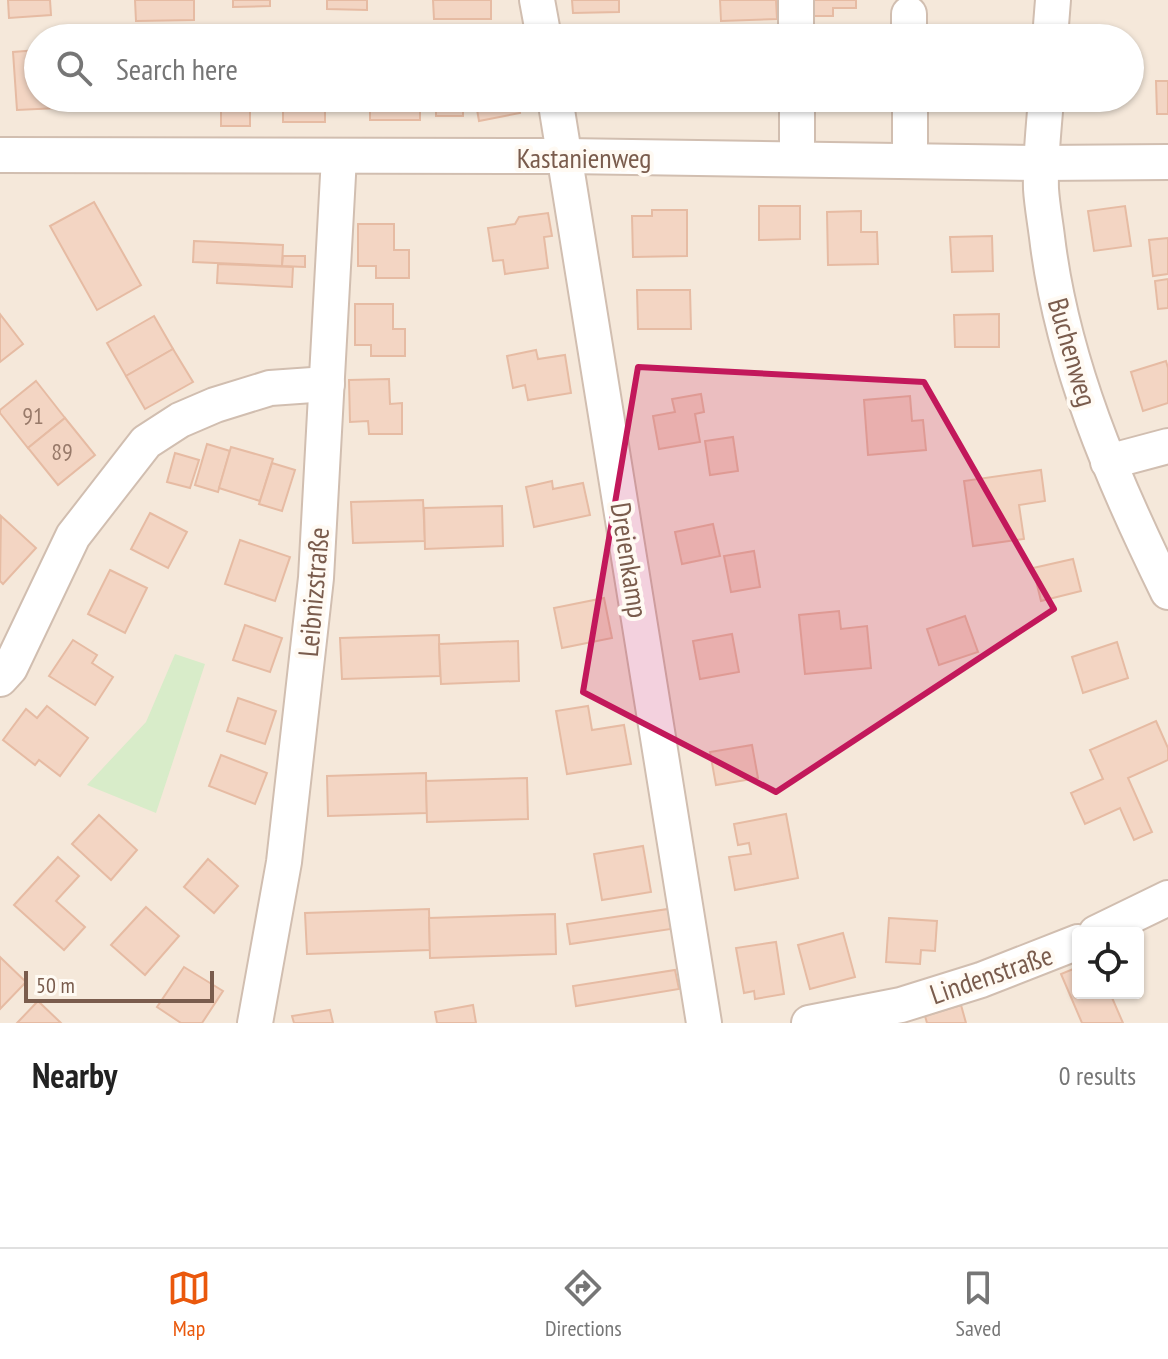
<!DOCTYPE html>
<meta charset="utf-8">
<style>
:root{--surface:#fff;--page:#f2f2f2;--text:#222;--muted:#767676;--line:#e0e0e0;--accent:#ea580c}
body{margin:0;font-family:"PT Sans Narrow",sans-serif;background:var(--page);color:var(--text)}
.controls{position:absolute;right:24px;bottom:24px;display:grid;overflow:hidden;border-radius:8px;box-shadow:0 2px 6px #0004}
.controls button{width:72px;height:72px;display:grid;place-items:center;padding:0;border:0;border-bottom:2px solid var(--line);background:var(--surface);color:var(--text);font:40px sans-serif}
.scale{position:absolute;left:24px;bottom:20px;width:190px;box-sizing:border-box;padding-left:8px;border:4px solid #7a5c4d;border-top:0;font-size:22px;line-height:28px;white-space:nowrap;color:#7a5c4d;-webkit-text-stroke:6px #fffaf3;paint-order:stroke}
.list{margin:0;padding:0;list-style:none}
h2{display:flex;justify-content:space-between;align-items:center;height:104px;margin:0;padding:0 32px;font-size:34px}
h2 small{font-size:26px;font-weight:400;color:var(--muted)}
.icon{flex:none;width:44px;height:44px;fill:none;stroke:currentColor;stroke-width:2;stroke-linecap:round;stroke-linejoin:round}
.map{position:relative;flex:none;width:1168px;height:1023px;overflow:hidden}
.search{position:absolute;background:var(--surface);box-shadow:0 2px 6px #0004;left:24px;right:24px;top:24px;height:88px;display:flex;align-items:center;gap:20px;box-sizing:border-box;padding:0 28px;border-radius:44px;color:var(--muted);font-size:30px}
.sheet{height:224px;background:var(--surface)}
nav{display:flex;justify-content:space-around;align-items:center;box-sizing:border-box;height:112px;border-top:2px solid var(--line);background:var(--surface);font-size:22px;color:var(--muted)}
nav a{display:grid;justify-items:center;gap:4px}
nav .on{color:var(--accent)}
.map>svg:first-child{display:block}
</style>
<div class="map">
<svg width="1168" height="1023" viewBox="0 0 1168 1023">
<rect width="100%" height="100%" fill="#fdf6ec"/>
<!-- residential -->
<path fill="#f5e8da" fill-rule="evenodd" d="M0 0H1168V1023H0ZM38 38H1130V98H38ZM1078 933H1138V993H1078Z"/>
<!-- green -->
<polygon fill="#d8ecc9" points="175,654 205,664 156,813 87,785 146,722"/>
<!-- building -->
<g fill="#f3d5c3" stroke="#e6bba3" stroke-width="2">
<polygon points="8,0 50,0 51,15 9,18"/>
<polygon points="135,0 194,0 194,20 136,21"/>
<polygon points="233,0 270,0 270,6 233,7"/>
<polygon points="327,0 367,0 367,10 327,9"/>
<polygon points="433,0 491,0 491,19 434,19"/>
<polygon points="572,0 619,0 619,12 573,13"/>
<polygon points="720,0 776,0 777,19 721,21"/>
<polygon points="809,0 856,0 856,8 833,8 833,16 809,16"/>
<polygon points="38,50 38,98 57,98 58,108 17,110 13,52"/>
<polygon points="1156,81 1168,81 1168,114 1157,114"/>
<polygon points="187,98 250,98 250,126 221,126 221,109 187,109"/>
<rect x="283" y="98" width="42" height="24"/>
<rect x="370" y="98" width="50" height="22"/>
<rect x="436" y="98" width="27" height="18"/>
<polygon points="475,98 518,98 520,113 479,121"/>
<polygon points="716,98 756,98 757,106 717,110"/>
<polygon points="833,98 873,98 874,106 834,109"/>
<polygon points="94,202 141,285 97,310 50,226"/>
<polygon points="759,206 800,206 800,239 759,240"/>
<polygon points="1125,206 1131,246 1094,251 1088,211"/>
<polygon points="652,210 687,210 687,256 633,257 632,216 652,216"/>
<polygon points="861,211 861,232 877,232 878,264 828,265 827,212"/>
<polygon points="548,213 552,236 544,237 548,268 505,274 503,260 493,261 488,228 515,224 519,217"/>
<polygon points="358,224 394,224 394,250 409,250 409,278 376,278 376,266 358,266"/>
<polygon points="992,236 993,271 952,272 950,237"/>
<polygon points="1168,238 1168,274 1153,276 1149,240"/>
<polygon points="194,241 283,245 282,266 193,262"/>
<polygon points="283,256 305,256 305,267 282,266"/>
<polygon points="218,264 293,267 292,287 217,283"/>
<polygon points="1168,279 1168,308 1158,309 1155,281"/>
<polygon points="637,290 690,290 691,329 638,329"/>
<polygon points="355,304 393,304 393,329 405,329 405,356 371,356 371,345 355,345"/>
<polygon points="0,314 23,344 0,362"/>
<polygon points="999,314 999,347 955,347 954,315"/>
<polygon points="154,316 173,349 126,376 107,343"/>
<polygon points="173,349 193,382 145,409 126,376"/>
<polygon points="536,350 538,359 565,355 571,393 528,400 525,385 513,388 507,356"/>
<polygon points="1166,361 1168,368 1168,403 1143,411 1131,372"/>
<polygon points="389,379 390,404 402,403 402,434 369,434 368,421 350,422 349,380"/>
<polygon points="36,381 65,418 28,448 0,413 0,410"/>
<polygon points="701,394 704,412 695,414 700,442 659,449 653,416 675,412 672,399"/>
<polygon points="910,396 912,421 923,420 926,450 868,455 864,400"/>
<polygon points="65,418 95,455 58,485 28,448"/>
<polygon points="733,437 738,471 710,475 705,441"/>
<polygon points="207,444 230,451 218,492 195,485"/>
<polygon points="231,447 273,459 260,501 219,488"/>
<polygon points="175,453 199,460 190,488 167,482"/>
<polygon points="272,463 295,470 282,511 259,504"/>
<polygon points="1041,470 1045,501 1019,505 1024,539 973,546 964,481"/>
<polygon points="552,481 553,489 583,483 590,515 534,527 526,487"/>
<polygon points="423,500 425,541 353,543 351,502"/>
<polygon points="502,506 503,546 425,549 424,508"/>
<polygon points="150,513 187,532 168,568 131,549"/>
<polygon points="1,516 36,548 3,584 0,581"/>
<polygon points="713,524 720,556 682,564 675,532"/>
<polygon points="240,540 290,557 275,601 225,584"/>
<polygon points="754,551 760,587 731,592 724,556"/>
<polygon points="1073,559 1081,591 1041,601 1033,568"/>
<polygon points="110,570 147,588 125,633 88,614"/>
<polygon points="604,598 612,638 562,648 554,608"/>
<polygon points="839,611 841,629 867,626 871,668 805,674 799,615"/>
<polygon points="965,616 978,652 939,665 927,629"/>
<polygon points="245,625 282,638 270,672 233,660"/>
<polygon points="732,634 739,672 700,679 693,641"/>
<polygon points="439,635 440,676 342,679 340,638"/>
<polygon points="73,640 97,655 92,663 113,677 95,705 49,676"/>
<polygon points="518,641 519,681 441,684 439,644"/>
<polygon points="1117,642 1128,678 1083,693 1072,657"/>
<polygon points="238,698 276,711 265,744 227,731"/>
<polygon points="47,706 88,738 60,776 39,760 35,765 3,740 26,709 37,718"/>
<polygon points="588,706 592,730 624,725 631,764 567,774 556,711"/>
<polygon points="1156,721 1168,748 1168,760 1128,778 1152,832 1134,840 1120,808 1085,824 1071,793 1103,779 1090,750"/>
<polygon points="752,745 758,778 716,785 710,752"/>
<polygon points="221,755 267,773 255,804 209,786"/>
<polygon points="426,773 427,813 328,816 327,776"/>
<polygon points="527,778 528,819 427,822 426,781"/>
<polygon points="786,814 798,878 735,890 729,857 751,854 749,843 738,845 734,824"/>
<polygon points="99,815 137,850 111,880 72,844"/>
<polygon points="643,846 651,892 602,900 594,854"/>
<polygon points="58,857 79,876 56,901 85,927 64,950 14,905"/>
<polygon points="208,859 238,886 214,913 184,887"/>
<polygon points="146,907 179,936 145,975 111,945"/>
<polygon points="429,909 430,950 307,954 305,913"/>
<polygon points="668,909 671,929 570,944 567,924"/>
<polygon points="555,914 556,954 430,958 429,918"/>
<polygon points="889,918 937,921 935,951 921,950 920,964 886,962"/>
<polygon points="843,933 855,977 810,989 798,945"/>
<polygon points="776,942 784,994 755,999 754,991 744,993 736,948"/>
<polygon points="0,957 26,982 0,1009"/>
<polygon points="184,967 223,991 202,1023 181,1023 157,1007"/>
<polygon points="1078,967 1078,993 1110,993 1123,1023 1082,1023 1061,974"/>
<polygon points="675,970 679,989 576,1006 573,986"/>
<polygon points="38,1001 61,1023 17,1023"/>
<polygon points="473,1005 476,1023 437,1023 435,1012"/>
<polygon points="961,1005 966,1023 927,1023 925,1016"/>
<polygon points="330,1010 333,1023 294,1023 292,1016"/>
</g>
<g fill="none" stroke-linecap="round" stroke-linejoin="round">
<defs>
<g id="minor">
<polyline points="537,0 544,38"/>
<polyline points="796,0 796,38"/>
<polyline points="909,14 909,38"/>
<polyline points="1050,38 1053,0"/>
<polyline points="555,98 704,1023"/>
<polyline points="797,98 797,159"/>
<polyline points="910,98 910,161"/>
<path d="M1046 98C1044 128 1040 159 1041 189 1042 205 1045 221 1047 237 1062 363 1113 480 1168 592"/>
<polyline points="0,155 566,156 1041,163 1168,162"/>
<polyline points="1108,462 1168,446"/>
<polyline points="0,679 10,668 73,536 146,442 180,420 215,405 270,388 327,384"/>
<polyline points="1096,933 1168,898"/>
<polyline points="255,1023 284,862 316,578 339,157"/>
<polyline points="809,1023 901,1005 981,980 1078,942"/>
</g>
</defs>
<!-- minor casing -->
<use href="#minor" stroke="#d1beb0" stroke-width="38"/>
<!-- minor -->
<use href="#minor" stroke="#fff" stroke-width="34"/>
</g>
<!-- marked area -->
<path fill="#c2185b" fill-opacity="0.2" stroke="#c2185b" stroke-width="6" stroke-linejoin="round" d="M638 367 924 382 1054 609 776 792 583 692Z"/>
<g text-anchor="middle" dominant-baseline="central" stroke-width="8" stroke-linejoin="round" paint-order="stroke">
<!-- number labels -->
<g font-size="24" fill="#987a6a">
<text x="33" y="415">91</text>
<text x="62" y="451">89</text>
</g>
<!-- street labels -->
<g font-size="28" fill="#7a5c4d" stroke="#fffaf3">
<text x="584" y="157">Kastanienweg</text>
<text transform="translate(1073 352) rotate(74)">Buchenweg</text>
<text transform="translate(630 560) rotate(81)">Dreienkamp</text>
<text transform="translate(313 592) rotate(-85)">Leibnizstraße</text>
<text transform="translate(991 974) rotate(-19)">Lindenstraße</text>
</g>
</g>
</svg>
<div class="controls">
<button><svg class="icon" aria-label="locate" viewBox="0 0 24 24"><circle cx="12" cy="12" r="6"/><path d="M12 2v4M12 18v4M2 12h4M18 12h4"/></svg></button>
</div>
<div class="scale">50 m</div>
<div class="search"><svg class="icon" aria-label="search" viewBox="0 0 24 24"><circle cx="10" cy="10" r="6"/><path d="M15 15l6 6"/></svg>Search here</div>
</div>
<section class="sheet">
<h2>Nearby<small>0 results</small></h2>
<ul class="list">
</ul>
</section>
<nav>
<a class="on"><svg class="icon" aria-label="map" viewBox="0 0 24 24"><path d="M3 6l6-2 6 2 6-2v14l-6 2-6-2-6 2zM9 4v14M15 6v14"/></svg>Map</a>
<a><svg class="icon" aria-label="directions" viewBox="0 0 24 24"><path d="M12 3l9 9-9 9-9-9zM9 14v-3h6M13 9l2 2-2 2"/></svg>Directions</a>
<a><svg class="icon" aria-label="saved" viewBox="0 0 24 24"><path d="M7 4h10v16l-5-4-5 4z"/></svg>Saved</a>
</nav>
